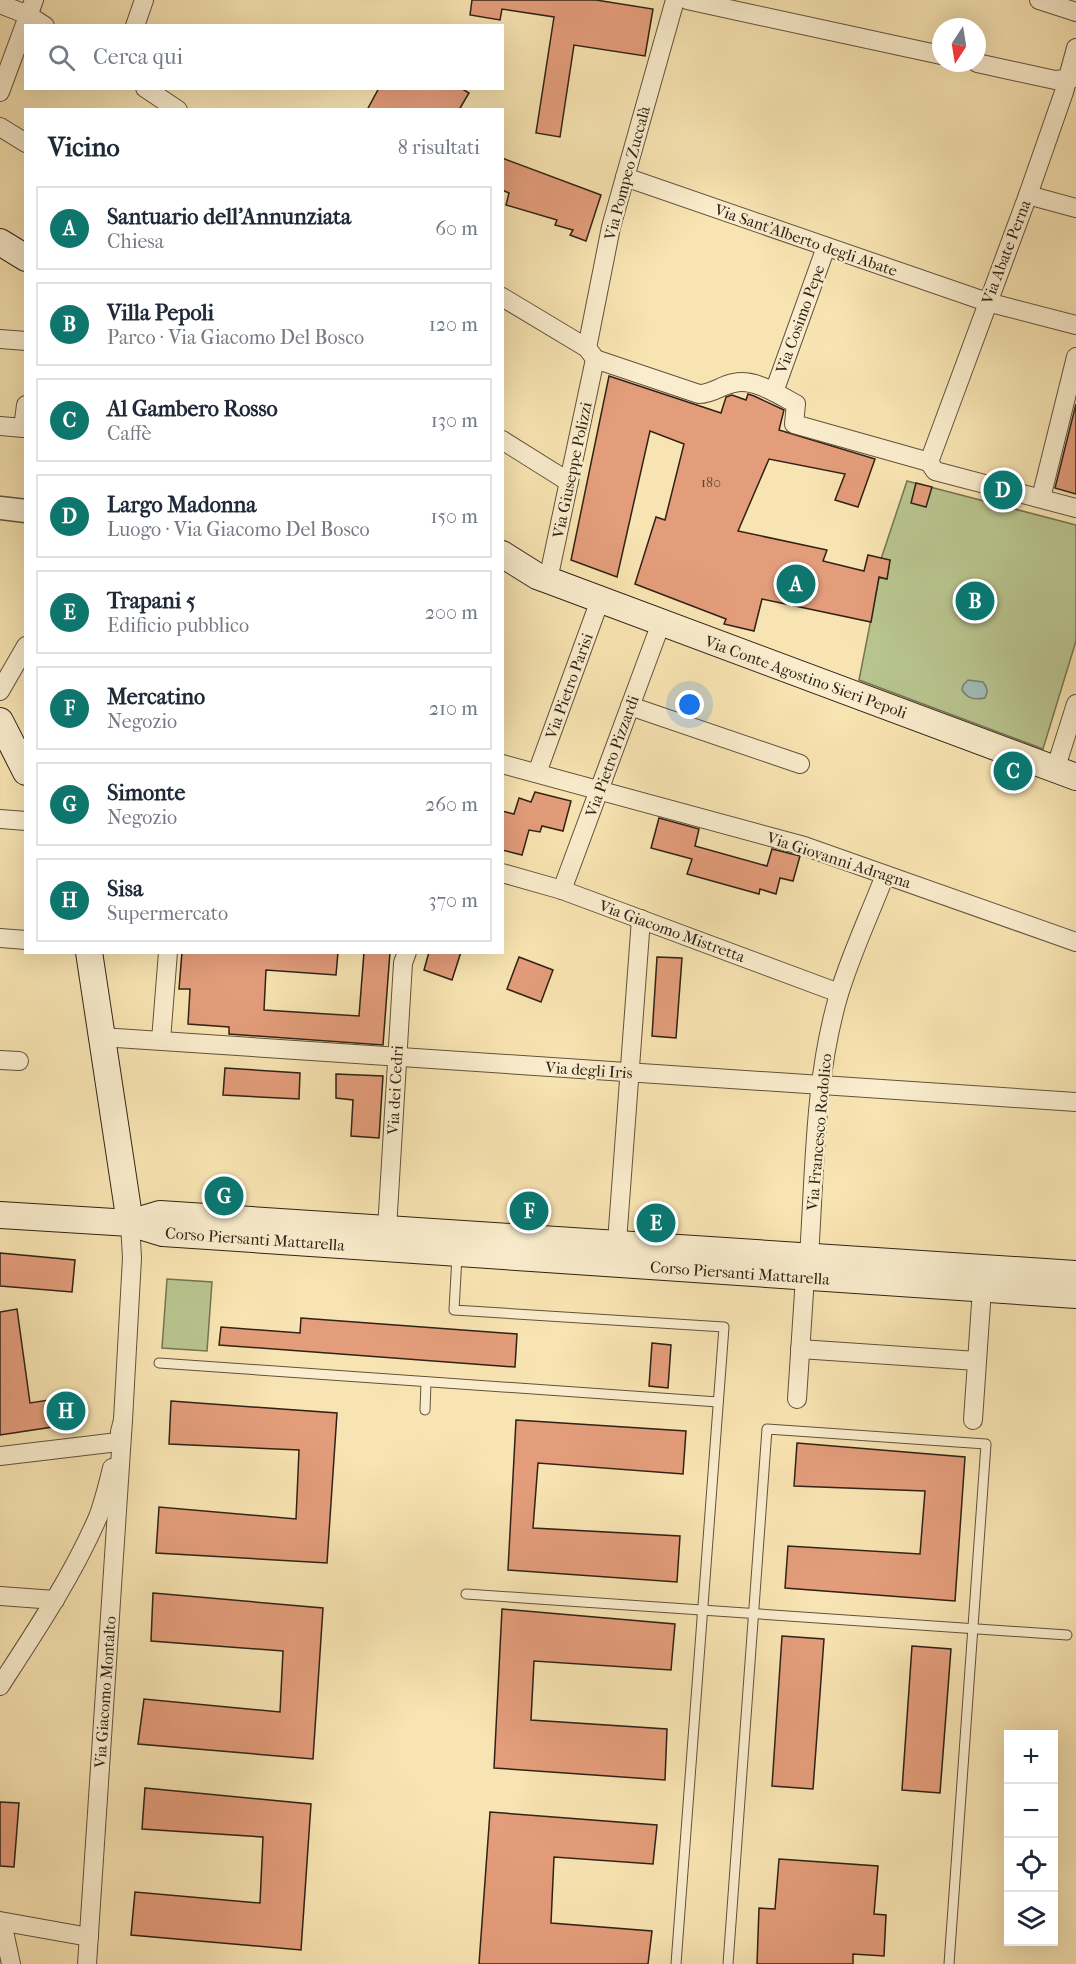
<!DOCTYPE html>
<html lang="it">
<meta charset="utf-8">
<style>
:root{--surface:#fff;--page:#f6f6f7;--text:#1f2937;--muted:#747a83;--line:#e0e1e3;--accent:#0f766e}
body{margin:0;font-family:"IM FELL French Canon",serif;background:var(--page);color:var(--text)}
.controls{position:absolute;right:18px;bottom:18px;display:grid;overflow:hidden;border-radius:0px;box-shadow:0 6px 24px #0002}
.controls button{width:54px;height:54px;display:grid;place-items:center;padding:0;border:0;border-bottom:2px solid var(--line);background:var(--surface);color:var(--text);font:30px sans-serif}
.compass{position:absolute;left:932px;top:18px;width:54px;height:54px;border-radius:50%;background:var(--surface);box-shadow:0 6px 24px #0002;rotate:192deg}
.you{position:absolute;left:690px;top:705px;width:21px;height:21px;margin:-15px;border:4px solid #fff;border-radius:50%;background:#1a73e8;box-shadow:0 0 0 9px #1a73e833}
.badge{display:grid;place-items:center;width:39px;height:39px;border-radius:50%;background:var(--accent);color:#fff;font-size:20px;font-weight:700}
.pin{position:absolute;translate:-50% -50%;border:3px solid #fff;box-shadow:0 2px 6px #0006}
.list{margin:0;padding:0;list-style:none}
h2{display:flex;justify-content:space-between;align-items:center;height:78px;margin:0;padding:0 24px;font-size:26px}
h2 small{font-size:20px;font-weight:400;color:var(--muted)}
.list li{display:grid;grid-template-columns:39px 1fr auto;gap:18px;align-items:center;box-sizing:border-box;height:84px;margin:0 12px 12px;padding:0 12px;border:2px solid var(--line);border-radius:0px}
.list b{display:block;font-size:22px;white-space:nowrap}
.list p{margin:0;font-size:20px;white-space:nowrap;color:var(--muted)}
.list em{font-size:20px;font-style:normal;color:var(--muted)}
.icon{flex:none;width:33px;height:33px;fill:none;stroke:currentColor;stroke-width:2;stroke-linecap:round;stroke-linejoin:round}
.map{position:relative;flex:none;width:1076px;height:1964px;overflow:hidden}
.search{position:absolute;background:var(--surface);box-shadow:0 6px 24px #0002;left:24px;top:24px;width:480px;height:66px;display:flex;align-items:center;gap:15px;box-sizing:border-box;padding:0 21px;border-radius:0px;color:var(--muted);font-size:22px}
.panel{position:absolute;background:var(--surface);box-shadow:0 6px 24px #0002;left:24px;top:108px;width:480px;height:846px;border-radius:0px}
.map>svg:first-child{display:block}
</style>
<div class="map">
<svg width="1076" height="1964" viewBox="0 0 1076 1964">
<rect width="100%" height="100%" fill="#f8e4b2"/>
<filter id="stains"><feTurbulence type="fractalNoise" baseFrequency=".00333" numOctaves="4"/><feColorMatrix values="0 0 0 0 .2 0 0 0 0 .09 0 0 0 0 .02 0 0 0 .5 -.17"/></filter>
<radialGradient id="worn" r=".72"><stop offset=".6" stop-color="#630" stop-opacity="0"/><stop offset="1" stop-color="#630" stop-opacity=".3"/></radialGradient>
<!-- green -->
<g fill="#b9c58f" stroke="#747452" stroke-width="1.5">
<polygon points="907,481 1076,525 1076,641 1043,749 859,680 879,578 887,579 890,560 881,559"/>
<polygon points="167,1279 212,1282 207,1351 162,1348"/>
</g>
<!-- water -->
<path fill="#a1bcb6" stroke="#737e76" stroke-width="1.5" d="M968 680 983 682C988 688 988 692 985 698 974 700 968 699 962 690L963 685Z"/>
<!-- building -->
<g fill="#e49d7b" stroke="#2f2216" stroke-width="1.5">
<polygon points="472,0 596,0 653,9 645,56 574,45 560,137 536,133 554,17 502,9 500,20 470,15"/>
<polygon points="379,88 461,88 469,93 459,110 367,110"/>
<polygon points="502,158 601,195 586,241 570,235 573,230 555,225 557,220 506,205 509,193 502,190"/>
<polygon points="609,376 721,413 726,397 732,395 746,400 748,394 754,396 784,410 779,430 875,459 858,507 835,500 845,474 769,459 738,531 827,550 823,561 864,571 868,555 890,560 887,579 879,577 871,622 762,599 754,631 724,624 726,619 635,584 656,517 665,520 684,444 650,431 617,577 571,560"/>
<polygon points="1076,404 1076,494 1055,488"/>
<polygon points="916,483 932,487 926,507 911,503"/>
<polygon points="535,792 571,801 563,831 542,826 540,832 529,830 522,855 502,850 502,811 514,814 519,798 531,802"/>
<polygon points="659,818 699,829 695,846 767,866 772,849 800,856 793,881 780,878 776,894 760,889 759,894 687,874 692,859 651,848"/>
<polygon points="182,952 338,952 336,975 266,970 264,1010 359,1016 364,952 390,952 383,1045 229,1034 229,1027 188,1024 190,989 179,989"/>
<polygon points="429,952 461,952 452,980 424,970"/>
<polygon points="519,957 553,970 541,1002 507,989"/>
<polygon points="657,957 682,958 676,1038 652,1036"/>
<polygon points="225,1068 300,1073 299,1099 223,1095"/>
<polygon points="336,1074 383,1076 379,1138 351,1136 353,1100 336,1098"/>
<polygon points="0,1253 75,1260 72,1292 0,1286"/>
<polygon points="17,1309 30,1403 68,1397 72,1424 0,1435 0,1312"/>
<polygon points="301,1318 517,1334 515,1367 219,1345 221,1327 300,1333"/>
<polygon points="652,1343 671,1345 668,1388 649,1386"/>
<polygon points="171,1401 337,1413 327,1563 156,1553 159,1507 296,1519 299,1450 169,1444"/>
<polygon points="516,1420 686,1431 683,1474 538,1463 533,1528 680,1536 677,1582 508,1570"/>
<polygon points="797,1443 965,1457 955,1601 785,1588 788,1546 920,1554 925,1491 794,1486"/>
<polygon points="153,1593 323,1608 313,1759 138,1744 144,1699 280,1712 283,1651 151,1641"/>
<polygon points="502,1609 675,1624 671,1670 534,1661 531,1720 667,1729 665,1780 494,1768"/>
<polygon points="782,1636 824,1639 813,1789 772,1786"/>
<polygon points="912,1646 951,1649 940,1793 902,1790"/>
<polygon points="145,1788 311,1804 301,1950 131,1935 135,1892 260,1903 263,1837 142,1829"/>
<polygon points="0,1802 19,1803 14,1867 0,1866"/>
<polygon points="490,1812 657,1825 653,1864 554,1857 551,1923 652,1931 648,1964 479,1964"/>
<polygon points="779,1859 878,1866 874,1914 886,1915 884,1956 853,1954 853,1964 757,1964 759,1908 775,1909"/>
</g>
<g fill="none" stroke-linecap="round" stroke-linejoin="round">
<defs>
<g id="service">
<polyline points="457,1256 454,1310 724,1327 676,1964"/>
<polyline points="159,1363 718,1402"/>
<polyline points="425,1410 426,1382"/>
<polyline points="466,1594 1067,1635"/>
<polyline points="728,1964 767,1429 986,1444 949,1964"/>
</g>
<g id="minor">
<polyline points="687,0 941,55"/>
<polyline points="1039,0 1076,12"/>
<polyline points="0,4 28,15 45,26"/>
<polyline points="135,26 144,0"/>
<polyline points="1076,48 1064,92 1028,195 929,462 935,471 1076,508"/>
<polyline points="977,63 1055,80 1076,78"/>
<polyline points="145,88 178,110"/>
<polyline points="0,92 34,0"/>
<polyline points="0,127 26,143"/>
<polyline points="625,177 987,302 1076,325"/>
<polyline points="1028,195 1076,208"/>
<polyline points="502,297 587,348 593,356"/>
<polyline points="0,339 26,341"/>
<polyline points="587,348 611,227 675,0"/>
<path d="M595 359 699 394C713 394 721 385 734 383 754 378 779 395 796 404L794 424 929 462"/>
<polyline points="774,392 826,247"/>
<polyline points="0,426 23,428 26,405"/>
<polyline points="502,440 569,482"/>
<polyline points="1041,498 1076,357"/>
<polyline points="548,580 595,359"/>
<polyline points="0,691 26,646"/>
<polyline points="630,706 800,764"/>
<polyline points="502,764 804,846 1076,942"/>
<polyline points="1055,770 1076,704"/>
<polyline points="537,773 600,600"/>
<polyline points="0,819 26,821"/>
<polyline points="502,873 562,890 839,993"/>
<polyline points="562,890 661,623"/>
<polyline points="0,938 26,940"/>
<polyline points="101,1037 1076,1102"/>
<polyline points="161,1040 168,952"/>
<polyline points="0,1060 19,1061"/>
<polyline points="387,1229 403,963 407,952"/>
<polyline points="617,1242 641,919"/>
<path d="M809 1256C815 1169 814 1078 839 994 851 954 870 914 885 875"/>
<polyline points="800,1349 977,1361"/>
<polyline points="797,1399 805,1277"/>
<polyline points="973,1420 982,1289"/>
<polyline points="120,1432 123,1420 132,1258 130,1223"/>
<polyline points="0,1456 118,1442"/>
<polyline points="0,1596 55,1600"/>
<path d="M0 1686C35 1632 72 1577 98 1517 104 1501 108 1484 112 1468"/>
<polyline points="0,1921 89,1937"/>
<polyline points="0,1924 5,1936 11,1964"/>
<polyline points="87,1964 123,1420"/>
</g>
<polyline id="tertiary" points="0,508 26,511"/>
<g id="secondary">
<polyline points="0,242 26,258"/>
<polyline points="502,554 537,576 548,580 1076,777"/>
<polyline points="0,721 26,772"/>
<polyline points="89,952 130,1223"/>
<polyline points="0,1215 130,1223 163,1233 1076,1295"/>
<polyline points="130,1223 160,1214 1076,1274"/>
</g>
</defs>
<!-- service casing -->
<use href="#service" stroke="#61523d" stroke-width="11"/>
<!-- minor casing -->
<use href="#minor" stroke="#61523d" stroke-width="20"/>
<!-- tertiary casing -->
<use href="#tertiary" stroke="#61523d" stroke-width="25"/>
<!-- secondary casing -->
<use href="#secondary" stroke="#2f2216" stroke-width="28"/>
<!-- service -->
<use href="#service" stroke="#faedcd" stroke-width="9"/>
<!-- minor -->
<use href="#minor" stroke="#faedcd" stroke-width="18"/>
<!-- tertiary -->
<use href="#tertiary" stroke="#faedcd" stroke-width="22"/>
<!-- secondary -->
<use href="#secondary" stroke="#faedcd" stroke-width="26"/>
</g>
<g text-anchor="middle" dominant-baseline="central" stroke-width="5" stroke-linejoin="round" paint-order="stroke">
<!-- number labels -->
<g font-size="14" fill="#5c412f">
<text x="711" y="482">180</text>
</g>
<!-- street labels -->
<g font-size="16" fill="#2f2216" stroke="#faedcd">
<text transform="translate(627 173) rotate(-75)">Via Pompeo Zuccalà</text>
<text transform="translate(806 240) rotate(19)">Via Sant'Alberto degli Abate</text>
<text transform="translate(1006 252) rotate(-69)">Via Abate Perna</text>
<text transform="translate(800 319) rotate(-70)">Via Cosimo Pepe</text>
<text transform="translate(572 470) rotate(-78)">Via Giuseppe Polizzi</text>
<text transform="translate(806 677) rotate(20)">Via Conte Agostino Sieri Pepoli</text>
<text transform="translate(569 686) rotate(-70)">Via Pietro Parisi</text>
<text transform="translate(612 756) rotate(-70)">Via Pietro Pizzardi</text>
<text transform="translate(839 860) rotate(18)">Via Giovanni Adragna</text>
<text transform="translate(672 931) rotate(20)">Via Giacomo Mistretta</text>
<text transform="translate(589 1070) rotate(4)">Via degli Iris</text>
<text transform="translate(395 1090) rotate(-87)">Via dei Cedri</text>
<text transform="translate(819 1132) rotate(-85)">Via Francesco Rodolico</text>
<text transform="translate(255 1239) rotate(4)">Corso Piersanti Mattarella</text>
<text transform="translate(740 1273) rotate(4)">Corso Piersanti Mattarella</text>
<text transform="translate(105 1692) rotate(-86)">Via Giacomo Montalto</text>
</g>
</g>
<rect width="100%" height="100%" filter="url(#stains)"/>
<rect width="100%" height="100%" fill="url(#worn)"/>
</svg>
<div class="controls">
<button>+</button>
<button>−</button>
<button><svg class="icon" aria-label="locate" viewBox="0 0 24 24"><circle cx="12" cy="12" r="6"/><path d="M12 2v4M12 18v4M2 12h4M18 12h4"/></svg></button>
<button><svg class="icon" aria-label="layers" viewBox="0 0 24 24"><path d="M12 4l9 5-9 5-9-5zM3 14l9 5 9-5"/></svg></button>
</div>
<svg class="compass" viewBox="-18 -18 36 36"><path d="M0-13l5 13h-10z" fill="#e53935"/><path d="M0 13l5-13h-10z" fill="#747a83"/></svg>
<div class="you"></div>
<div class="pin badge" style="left:796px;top:584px">A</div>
<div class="pin badge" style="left:975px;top:601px">B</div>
<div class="pin badge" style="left:1013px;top:771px">C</div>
<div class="pin badge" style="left:1003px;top:490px">D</div>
<div class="pin badge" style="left:656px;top:1223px">E</div>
<div class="pin badge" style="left:529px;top:1211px">F</div>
<div class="pin badge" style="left:224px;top:1196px">G</div>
<div class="pin badge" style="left:66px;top:1411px">H</div>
<div class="search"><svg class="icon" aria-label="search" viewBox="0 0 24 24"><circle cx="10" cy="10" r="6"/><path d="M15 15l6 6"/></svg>Cerca qui</div>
<section class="panel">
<h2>Vicino<small>8 risultati</small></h2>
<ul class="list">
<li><span class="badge">A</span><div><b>Santuario dell'Annunziata</b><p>Chiesa</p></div><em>60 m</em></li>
<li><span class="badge">B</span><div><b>Villa Pepoli</b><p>Parco · Via Giacomo Del Bosco</p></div><em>120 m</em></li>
<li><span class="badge">C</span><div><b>Al Gambero Rosso</b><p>Caffè</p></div><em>130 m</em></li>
<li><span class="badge">D</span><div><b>Largo Madonna</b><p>Luogo · Via Giacomo Del Bosco</p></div><em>150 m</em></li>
<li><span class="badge">E</span><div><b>Trapani 5</b><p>Edificio pubblico</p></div><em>200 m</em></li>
<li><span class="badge">F</span><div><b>Mercatino</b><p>Negozio</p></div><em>210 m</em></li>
<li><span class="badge">G</span><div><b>Simonte</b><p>Negozio</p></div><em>260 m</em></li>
<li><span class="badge">H</span><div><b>Sisa</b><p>Supermercato</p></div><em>370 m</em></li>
</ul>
</section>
</div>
